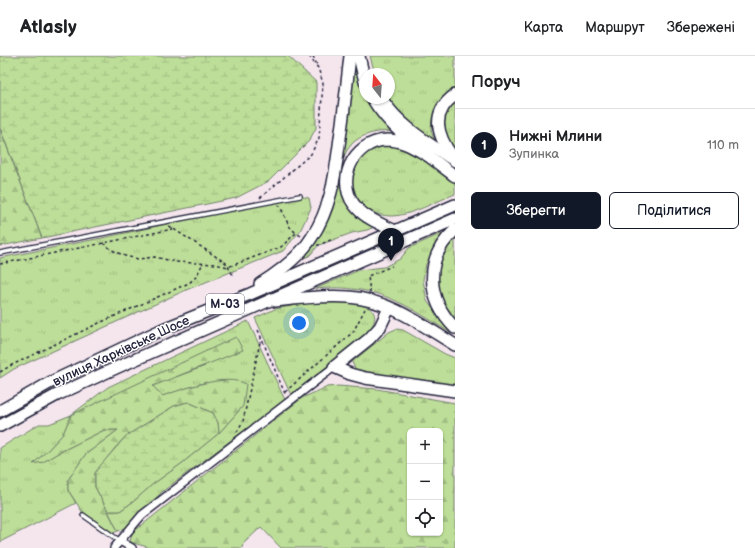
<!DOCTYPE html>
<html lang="uk">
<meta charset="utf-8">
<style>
:root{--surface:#fff;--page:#f6f6f6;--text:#202124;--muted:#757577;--line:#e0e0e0;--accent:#111827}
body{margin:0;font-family:"Balsamiq Sans",sans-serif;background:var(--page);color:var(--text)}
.controls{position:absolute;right:12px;bottom:12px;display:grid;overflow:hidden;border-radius:6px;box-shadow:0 1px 3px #0004}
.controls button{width:36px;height:36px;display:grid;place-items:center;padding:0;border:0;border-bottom:1px solid var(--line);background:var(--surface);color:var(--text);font:20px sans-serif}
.compass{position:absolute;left:359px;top:12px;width:36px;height:36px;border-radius:50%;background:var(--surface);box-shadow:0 1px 3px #0004;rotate:343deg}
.you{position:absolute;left:299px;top:267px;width:14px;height:14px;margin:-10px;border:3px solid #fff;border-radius:50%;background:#1a73e8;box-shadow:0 0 0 6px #1a73e833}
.badge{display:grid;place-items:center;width:26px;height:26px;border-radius:50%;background:var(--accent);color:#fff;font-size:13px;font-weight:700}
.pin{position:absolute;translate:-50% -33px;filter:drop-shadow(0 1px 2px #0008)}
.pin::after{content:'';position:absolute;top:21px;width:14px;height:12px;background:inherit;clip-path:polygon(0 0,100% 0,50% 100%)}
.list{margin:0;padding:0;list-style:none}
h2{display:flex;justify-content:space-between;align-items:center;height:52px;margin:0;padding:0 16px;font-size:17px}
h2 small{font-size:13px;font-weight:400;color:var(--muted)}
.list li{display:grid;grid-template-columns:26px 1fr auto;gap:12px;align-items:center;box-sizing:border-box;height:72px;padding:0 16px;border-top:1px solid var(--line)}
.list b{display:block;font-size:15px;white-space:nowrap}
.list p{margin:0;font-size:13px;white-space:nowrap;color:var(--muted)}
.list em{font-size:13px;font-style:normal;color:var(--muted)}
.actions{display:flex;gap:8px;padding:12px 16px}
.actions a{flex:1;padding:9px 0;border:1px solid var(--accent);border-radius:6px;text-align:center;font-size:14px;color:var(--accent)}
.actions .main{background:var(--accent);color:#fff}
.icon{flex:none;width:22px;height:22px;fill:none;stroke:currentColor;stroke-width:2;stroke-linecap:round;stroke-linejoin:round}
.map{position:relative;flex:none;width:455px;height:492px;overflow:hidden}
header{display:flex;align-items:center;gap:24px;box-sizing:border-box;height:56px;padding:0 20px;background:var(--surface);border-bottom:1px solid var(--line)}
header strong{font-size:19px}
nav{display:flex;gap:22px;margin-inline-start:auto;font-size:14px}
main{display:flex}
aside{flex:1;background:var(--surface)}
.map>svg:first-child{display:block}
</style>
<header>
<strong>Atlasly</strong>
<nav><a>Карта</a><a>Маршрут</a><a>Збережені</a></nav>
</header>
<main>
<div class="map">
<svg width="455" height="492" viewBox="0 0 455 492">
<defs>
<pattern id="grass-tufts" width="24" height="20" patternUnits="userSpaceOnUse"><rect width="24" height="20" fill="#bdde98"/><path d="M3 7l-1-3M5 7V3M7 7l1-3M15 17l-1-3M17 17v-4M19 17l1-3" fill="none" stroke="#a2be84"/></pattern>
<pattern id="forest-firs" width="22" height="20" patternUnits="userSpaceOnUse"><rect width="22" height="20" fill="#bdde98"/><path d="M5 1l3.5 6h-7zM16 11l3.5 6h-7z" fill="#a2be84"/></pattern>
<pattern id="wetland-marsh" width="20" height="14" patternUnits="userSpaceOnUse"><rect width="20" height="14" fill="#bdde98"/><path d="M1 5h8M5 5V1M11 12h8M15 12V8" fill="none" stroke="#a2be84"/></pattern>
</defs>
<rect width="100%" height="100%" fill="#f5e6ee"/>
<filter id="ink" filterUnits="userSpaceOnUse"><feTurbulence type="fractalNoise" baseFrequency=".025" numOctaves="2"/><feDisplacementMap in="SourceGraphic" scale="8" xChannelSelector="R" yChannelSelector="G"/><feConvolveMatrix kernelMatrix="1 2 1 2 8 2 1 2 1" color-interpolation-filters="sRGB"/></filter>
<g filter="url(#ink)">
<!-- grass -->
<g fill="url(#grass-tufts)" stroke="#70806a">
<path d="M370 0H455V33C441 40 431 58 431 74 432 79 435 84 436 89L404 64 385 42H389V18H375Z"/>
<path d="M354 9 359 27 365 37V42H368L397 76C383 74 367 76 355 85 338 100 336 127 347 145 348 148 350 151 352 153 359 160 370 164 379 169L367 174 352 177 319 189 309 200 295 205 329 154Z"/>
<path d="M455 42V94C435 73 437 63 455 42Z"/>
<path d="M385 87 410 94 455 127V138C437 145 410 160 392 160 376 160 354 152 352 133 351 130 352 125 352 121 352 113 354 105 361 99 367 93 376 90 385 87Z"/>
<polygon points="297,140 309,142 311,152 300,175 283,195 186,234 14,313 0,322 0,202 102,182"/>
<path d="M445 176 426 208 423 224 427 245 452 278C421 258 390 236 352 233 339 231 327 232 315 233L359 214 384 211 400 203 409 192Z"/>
<polygon points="455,182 455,264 439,242 435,221 444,194"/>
<path d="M333 245C361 246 393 251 362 283L291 339 255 262 275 253 302 248Z"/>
<polygon points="248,265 285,344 163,435 125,472 118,475 108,455 120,455 134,445 153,428 181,408 219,377 243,350 206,326 162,340 152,330 205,310 71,359 63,378 47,395 34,407 43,406 58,397 104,374 118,374 85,399 68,424 68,434 76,447 0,486 0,392 39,368 49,368 71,359 108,331"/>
<polygon points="396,273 403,274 445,298 455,302 455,329 356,315 352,306 389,276"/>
</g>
<!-- forest -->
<g fill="url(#forest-firs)" stroke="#70806a" fill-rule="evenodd">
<polygon points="0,73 42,182 0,190"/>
<path d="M236 281 243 294 153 330 162 340C184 333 225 317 246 328L243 350 219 377 218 367 213 357 188 346 174 350 126 380 115 392 95 417V431L118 475 113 477 83 457 68 434V424L85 399 118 374H104L58 397 43 406 33 408 47 395 63 378 71 359Z"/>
<path d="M338 330 377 333 455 347V492H281L261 471 243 488 242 492H151L130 486 132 477 302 342 327 331ZM410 375H440V477H410Z"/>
</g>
<!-- wetland -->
<g fill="url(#wetland-marsh)" stroke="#70806a">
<polygon points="0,0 288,0 316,26 316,72 309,85 269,125 236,142 42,182 0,72"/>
<polygon points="188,346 213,357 218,367 219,377 181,408 153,428 134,445 120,455 108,455 95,431 95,417 100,410 126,380 174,350"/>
</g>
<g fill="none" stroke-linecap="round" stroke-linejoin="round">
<defs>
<g id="service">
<polyline points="0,197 300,140"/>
<polyline points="83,459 120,485"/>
</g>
<g id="minor">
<polyline points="120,485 132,492"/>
<polyline points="114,492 142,459 334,311"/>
</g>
<g id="trunk">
<polyline points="359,0 365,26"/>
<path d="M372 42C390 73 426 98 455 120"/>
<path d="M381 42C399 70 428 87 455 105"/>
<path d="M452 100C437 79 430 57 455 39"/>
<path d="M455 174C424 202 426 243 455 272"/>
<path d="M395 175C383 169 367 163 358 153 333 128 352 85 387 84 403 84 416 93 429 100"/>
<path d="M260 228C279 216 300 201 312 181 332 150 335 118 340 82 344 55 347 27 350 0"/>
<path d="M275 245C299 242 325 239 349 241 389 244 422 269 455 289"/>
<polyline points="389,252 380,271 369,283 334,311 350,318 365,322 455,335"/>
<polyline points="0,355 51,326 163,273 250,238 455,149"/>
<polyline points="0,370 57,339 118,311 455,163"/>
</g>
</defs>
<!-- service casing -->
<use href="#service" stroke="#22223b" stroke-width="6"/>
<!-- minor casing -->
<use href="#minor" stroke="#22223b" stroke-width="10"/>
<!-- trunk casing -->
<use href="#trunk" stroke="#22223b" stroke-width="14"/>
<!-- path -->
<g stroke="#22223b" stroke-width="1.5" stroke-dasharray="3 3" stroke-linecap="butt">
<polyline points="313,0 317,9"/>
<polyline points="260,142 311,98 319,82 323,27 318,12 309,0"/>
<polyline points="278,149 280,150 289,170 296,177"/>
<polyline points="169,170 226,207 233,219"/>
<polyline points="103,187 112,194 125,200 138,203 155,201 176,206 215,208 228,211 281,191 296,177 301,180"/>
<polyline points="317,189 319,189 333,183"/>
<polyline points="0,208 173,173"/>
<polyline points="370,237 368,220 392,210"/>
<polyline points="258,274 286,340"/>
<polyline points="0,316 12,309 97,268 189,227 196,221 203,207"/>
<polyline points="285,336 353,276 365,253"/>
<polyline points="237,376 243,365 261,282"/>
</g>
<!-- service -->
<use href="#service" stroke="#fff" stroke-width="3.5"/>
<!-- minor -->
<use href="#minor" stroke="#fff" stroke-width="7"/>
<!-- trunk -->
<use href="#trunk" stroke="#fff" stroke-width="11"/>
</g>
</g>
<g text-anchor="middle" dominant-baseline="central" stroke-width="3" stroke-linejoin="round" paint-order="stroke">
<!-- shield labels -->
<rect fill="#fff" stroke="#646476" stroke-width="1" x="206" y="238" width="38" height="20" rx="3"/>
<g font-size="12" font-weight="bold" fill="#22223b">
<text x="225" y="248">М-03</text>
</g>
<!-- street labels -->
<g font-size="13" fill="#22223b" stroke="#fff">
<text transform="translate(121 295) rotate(-25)">вулиця Харківське Шосе</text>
</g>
</g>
</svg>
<div class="controls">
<button>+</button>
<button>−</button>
<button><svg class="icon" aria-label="locate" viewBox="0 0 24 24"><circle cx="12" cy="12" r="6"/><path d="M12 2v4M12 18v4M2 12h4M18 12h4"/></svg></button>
</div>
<svg class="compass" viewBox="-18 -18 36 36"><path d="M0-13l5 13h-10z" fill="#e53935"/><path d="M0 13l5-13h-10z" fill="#757577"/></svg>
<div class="you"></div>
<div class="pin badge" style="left:391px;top:205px">1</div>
</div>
<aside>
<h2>Поруч<small></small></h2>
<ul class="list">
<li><span class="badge">1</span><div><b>Нижні Млини</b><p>Зупинка</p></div><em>110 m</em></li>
</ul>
<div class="actions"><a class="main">Зберегти</a><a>Поділитися</a></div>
</aside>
</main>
